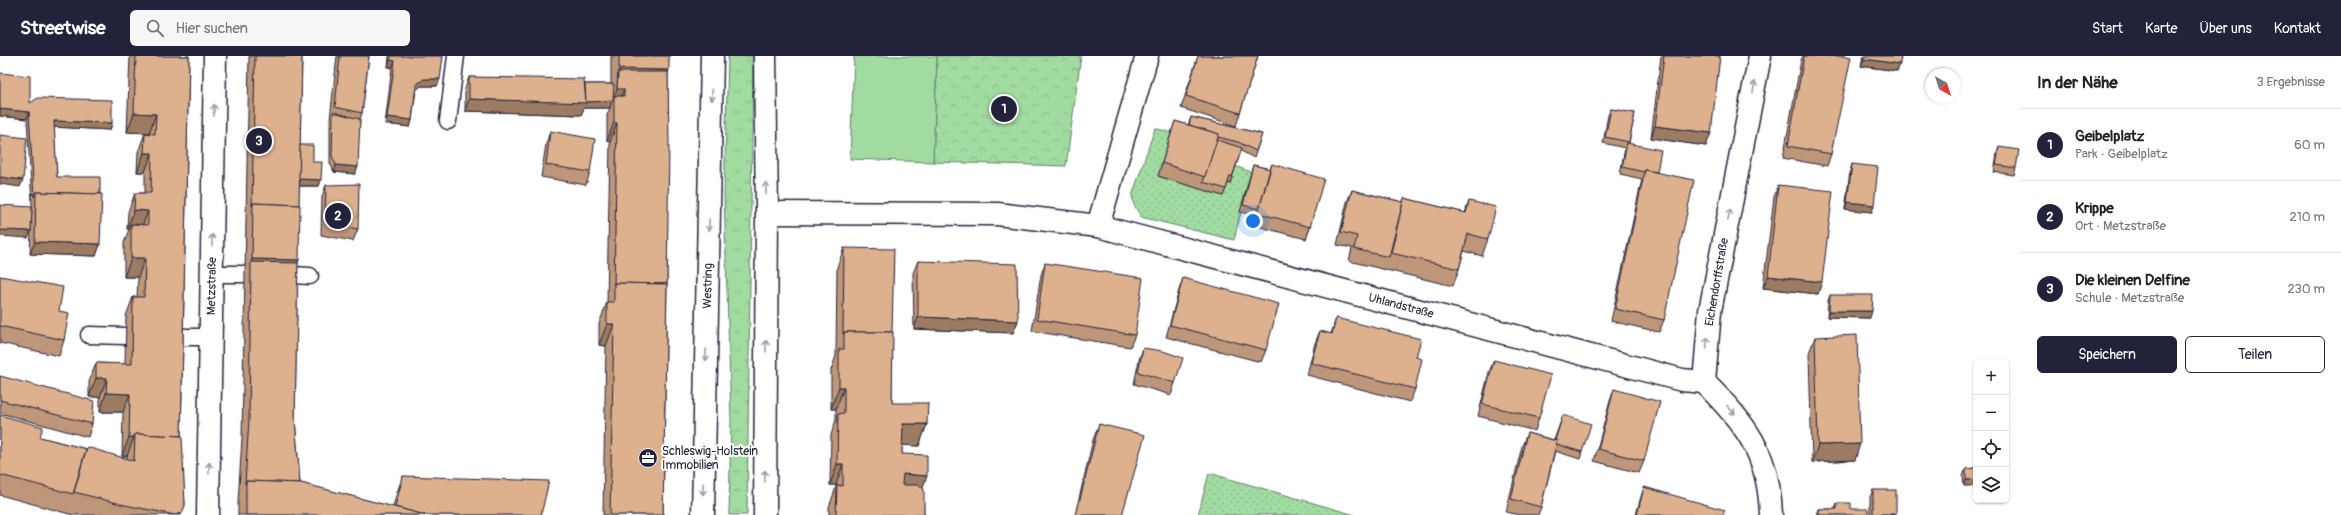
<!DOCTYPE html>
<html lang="de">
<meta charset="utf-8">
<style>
:root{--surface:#fff;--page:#f6f6f6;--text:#222;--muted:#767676;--line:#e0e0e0;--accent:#22223b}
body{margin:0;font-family:Pangolin,sans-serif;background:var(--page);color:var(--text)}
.controls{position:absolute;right:12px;bottom:12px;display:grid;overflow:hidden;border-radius:6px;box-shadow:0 1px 3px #0004}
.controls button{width:36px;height:36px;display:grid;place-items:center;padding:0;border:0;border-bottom:1px solid var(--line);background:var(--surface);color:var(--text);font:20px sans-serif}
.compass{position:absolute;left:1925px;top:12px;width:36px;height:36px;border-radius:50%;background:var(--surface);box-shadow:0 1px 3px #0004;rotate:141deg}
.you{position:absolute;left:1253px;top:165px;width:14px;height:14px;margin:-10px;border:3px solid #fff;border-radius:50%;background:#1a73e8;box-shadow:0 0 0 6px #1a73e833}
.badge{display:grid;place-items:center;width:26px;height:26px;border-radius:50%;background:var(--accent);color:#fff;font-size:13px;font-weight:700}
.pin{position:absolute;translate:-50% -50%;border:2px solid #fff;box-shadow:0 1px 4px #0006}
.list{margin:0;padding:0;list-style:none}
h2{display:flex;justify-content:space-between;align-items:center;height:52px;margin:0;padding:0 16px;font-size:17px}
h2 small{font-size:13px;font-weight:400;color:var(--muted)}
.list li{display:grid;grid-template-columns:26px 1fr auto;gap:12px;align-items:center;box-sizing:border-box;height:72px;padding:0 16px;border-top:1px solid var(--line)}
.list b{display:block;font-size:15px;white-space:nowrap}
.list p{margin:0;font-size:13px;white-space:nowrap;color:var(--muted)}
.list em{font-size:13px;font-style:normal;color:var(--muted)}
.actions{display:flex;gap:8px;padding:12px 16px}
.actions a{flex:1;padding:9px 0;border:1px solid var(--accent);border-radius:6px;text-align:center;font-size:14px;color:var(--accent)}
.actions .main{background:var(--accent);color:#fff}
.icon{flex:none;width:22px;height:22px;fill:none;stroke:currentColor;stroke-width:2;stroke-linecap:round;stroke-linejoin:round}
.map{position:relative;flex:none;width:2021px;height:459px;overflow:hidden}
header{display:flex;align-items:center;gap:24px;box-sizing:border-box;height:56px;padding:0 20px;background:var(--accent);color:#fff}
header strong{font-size:19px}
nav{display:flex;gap:22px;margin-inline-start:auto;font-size:14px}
.search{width:280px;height:36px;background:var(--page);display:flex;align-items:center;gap:10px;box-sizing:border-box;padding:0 14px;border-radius:6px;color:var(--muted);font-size:15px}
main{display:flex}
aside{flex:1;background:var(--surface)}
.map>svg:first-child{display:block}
</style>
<header>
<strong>Streetwise</strong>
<div class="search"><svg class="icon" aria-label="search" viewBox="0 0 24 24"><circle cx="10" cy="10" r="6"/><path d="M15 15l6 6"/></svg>Hier suchen</div>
<nav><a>Start</a><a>Karte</a><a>Über uns</a><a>Kontakt</a></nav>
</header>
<main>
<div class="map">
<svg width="2021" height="459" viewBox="0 0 2021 459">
<defs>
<pattern id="grass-tufts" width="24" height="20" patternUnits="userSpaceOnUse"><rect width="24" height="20" fill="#a1dba0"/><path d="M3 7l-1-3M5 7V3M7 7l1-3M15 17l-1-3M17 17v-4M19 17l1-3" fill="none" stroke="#8abc8b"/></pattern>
<pattern id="forest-crowns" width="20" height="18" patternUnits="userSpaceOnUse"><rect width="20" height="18" fill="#a1dba0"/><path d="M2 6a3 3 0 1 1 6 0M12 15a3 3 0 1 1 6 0" fill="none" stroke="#8abc8b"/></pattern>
<pattern id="garden-dots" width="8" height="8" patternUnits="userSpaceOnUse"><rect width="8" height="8" fill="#a1dba0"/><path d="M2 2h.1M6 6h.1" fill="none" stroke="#8abc8b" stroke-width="1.8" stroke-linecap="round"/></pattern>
</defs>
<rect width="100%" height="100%" fill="#fff"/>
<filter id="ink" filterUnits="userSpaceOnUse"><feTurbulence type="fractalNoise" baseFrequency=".025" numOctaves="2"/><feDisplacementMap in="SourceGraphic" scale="8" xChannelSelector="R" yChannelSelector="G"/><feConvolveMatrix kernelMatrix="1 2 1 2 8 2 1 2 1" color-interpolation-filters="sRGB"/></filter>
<g filter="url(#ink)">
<!-- grass -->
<polygon fill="url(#grass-tufts)" stroke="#627e6e" points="728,0 753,0 747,459 729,459 731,365 724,138"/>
<!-- forest -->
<polygon fill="url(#forest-crowns)" stroke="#627e6e" points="937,0 1081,0 1066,110 933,106"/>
<!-- garden -->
<g fill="url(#garden-dots)" stroke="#627e6e">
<polygon points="1155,72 1171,77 1158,120 1223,140 1235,110 1251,116 1234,184 1141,161 1134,149 1132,140"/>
<polygon points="1209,417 1355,459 1198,459"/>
</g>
<!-- pitch -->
<polygon fill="#a1dba0" stroke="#627e6e" points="854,0 937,0 933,106 850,103"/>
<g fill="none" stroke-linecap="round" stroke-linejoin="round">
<defs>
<g id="service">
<polyline points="448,65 456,0"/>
<polyline points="212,218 245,218"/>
<polyline points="292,219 310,220"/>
<polyline points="89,279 125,280"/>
<polyline points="177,281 211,281"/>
</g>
<g id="minor">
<path d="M1760 0 1710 255 1704 326C1746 369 1769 396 1771 459"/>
<polyline points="767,157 997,158 1098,170 1682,324 1704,326"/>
<polyline points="1098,170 1147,0"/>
<polyline points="208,459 215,0"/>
</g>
<g id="secondary">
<polyline points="703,459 712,0"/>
<polyline points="765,459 767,157 765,0"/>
</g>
</defs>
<!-- service casing -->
<use href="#service" stroke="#22223b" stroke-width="19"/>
<!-- minor casing -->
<use href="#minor" stroke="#22223b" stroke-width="25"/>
<!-- secondary casing -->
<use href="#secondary" stroke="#22223b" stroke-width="25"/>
<!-- service -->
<use href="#service" stroke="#fff" stroke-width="16"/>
<!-- minor -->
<use href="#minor" stroke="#fff" stroke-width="22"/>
<!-- secondary -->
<use href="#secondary" stroke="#fff" stroke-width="22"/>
</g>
<!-- wall -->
<g fill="#be977a" stroke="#22223b">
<polygon points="130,0 189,0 181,380 185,449 181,459 73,459 0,439 0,359 40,381 86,393 127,403 127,400 122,400 123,356 100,356 100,341 89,341 89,326 96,307 125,308 126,260 133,241 137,241 138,221 124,221 124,187 129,173 127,173 128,156 135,137 145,137 145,116 137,116 138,96 145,77 149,78 149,77 127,76"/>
<polygon points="249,0 302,0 300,89 313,106 321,124 319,130 299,130 295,363 300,427 393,451 397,436 403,420 541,459 238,459 238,447 242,382"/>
<polygon points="337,0 369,0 362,57 360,63 355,118 334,116 330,107 330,63"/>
<polygon points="389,0 443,0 437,30 421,30 416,34 412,64 410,71 385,68 392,11 388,11"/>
<polygon points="611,0 669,0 668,16 667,228 663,459 603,459 606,290 599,289 599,268 607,246 610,86 607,85 607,59 610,52 584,52 581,59 465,55 465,33 469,21 585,28 611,28"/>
<polygon points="1198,0 1258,0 1236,70 1181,52"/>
<polygon points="1661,0 1720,0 1706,90 1651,82"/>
<polygon points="1803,0 1845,0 1831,98 1827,110 1783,102 1801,4"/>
<polygon points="1863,0 1901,0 1897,15 1861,10"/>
<polygon points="0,17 30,47 112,67 110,74 54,71 57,121 100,188 96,200 30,198 32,148 27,63 0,60"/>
<polygon points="1611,53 1635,57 1629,87 1657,116 1664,264 1659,276 1611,265 1642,123 1620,118 1625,92 1603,87 1608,59"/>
<polygon points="1191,61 1262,78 1254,102 1241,95 1230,128 1228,127 1223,140 1158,120 1175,65 1188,69"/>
<polygon points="550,75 590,116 586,129 541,121 546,88"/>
<polygon points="1999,91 2016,112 2014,119 1994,116 1997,97"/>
<polygon points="1272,108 1310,171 1306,183 1253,169 1256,160 1240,156 1251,116 1253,109 1270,113"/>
<polygon points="1852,108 1872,156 1845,153 1850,115"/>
<polygon points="326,129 358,173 353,185 321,179 322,141"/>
<polygon points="1778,129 1818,238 1763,232 1774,141"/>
<polygon points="1352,134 1403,146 1404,142 1465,157 1469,145 1488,183 1482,200 1464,195 1459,213 1453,230 1349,205 1352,192 1337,189 1347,146"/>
<polygon points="844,192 892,276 892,347 927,368 919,390 902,389 902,398 923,432 924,459 829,459 829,451 835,434 836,429 830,429 831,379 836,364 836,353 831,353 831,314 836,300 837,211"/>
<polygon points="918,205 1018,265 1013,277 914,273 913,217"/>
<polygon points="1045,207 1135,279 1130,291 1032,275 1041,219"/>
<polygon points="0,220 59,255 64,284 59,300 0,287"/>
<polygon points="1183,222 1266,294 1261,306 1166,281 1179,234"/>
<polygon points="1830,239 1870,262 1827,261 1828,245"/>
<polygon points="1336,262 1416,301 1415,333 1410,346 1307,319 1315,287 1320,275 1331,278"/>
<polygon points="1815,281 1855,404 1812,406 1809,297"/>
<polygon points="1143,292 1175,327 1171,339 1134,328 1139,304"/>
<polygon points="1494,304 1539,362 1535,375 1478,360 1489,316"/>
<polygon points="0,320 92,368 88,381 0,357"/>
<polygon points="1614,333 1644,405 1639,417 1594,405 1610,345"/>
<polygon points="1563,359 1582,396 1580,403 1555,395 1541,451 1538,459 1520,459 1506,456 1522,390 1527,377 1554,384"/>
<polygon points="1099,368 1122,459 1075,459 1093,384"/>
<polygon points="1976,412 1964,430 1963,420 1966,413"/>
<polygon points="1644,431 1723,459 1636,459 1640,444"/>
<polygon points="1873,434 1896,459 1870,459 1870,441"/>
<polygon points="1837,447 1851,453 1868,459 1817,459 1819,453 1835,453"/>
</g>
<!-- shaded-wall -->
<g fill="#9b7b63" stroke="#22223b">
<polygon points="1864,3 1900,8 1897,15 1861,10"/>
<polygon points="390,4 395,5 392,11 388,11"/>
<polygon points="619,13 669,14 661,35 624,33 617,52 614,41 617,33 618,16"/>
<polygon points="424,23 440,23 437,30 421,30 414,36 416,29"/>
<polygon points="469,43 583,46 612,45 610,52 584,52 581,59 465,55"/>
<polygon points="0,53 29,56 27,63 0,60"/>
<polygon points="134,57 156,58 149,77 127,76"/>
<polygon points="387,61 412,64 410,71 385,68"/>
<polygon points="54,65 112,67 110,74 51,71"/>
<polygon points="614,66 617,67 610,86 607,85"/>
<polygon points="1655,70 1711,77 1706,90 1651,82"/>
<polygon points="144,97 152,97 145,116 137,116"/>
<polygon points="336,109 358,111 355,118 334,116"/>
<polygon points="0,121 23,124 20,131 0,128"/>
<polygon points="295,123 321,124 319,130 293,130"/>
<polygon points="1847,146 1874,149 1872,156 1845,153"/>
<polygon points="134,154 148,155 141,173 131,168 129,173 127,173"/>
<polygon points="0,174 31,175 28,182 0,180"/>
<polygon points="35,186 100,188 96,200 30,198"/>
<polygon points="131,202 145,202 138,221 124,221"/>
<polygon points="252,203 299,204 291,226 251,206"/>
<polygon points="1768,220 1822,226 1818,238 1763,232"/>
<polygon points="1829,255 1872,255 1870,262 1827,261"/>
<polygon points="918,261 1018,265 1013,277 914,273"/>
<polygon points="607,268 614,268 606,290 599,289"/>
<polygon points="96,322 107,322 100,341 89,341"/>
<polygon points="839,331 844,331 836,353 831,353"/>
<polygon points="106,337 130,338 123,356 100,356"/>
<polygon points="903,368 927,368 919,390 895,389"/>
<polygon points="129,381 134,381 127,400 122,400"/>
<polygon points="1860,388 1855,404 1812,406 1818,389"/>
<polygon points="837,408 843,408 836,429 830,429"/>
<polygon points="903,418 927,420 919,442 895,439"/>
<polygon points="1976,423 1976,430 1964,430 1966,424"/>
<polygon points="1873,458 1896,458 1896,459 1872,459"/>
</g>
<!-- building -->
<g fill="#ddb08e" stroke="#22223b">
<polygon points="136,0 189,0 181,380 135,378 134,381 129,381 130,338 106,337 107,322 96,322 96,307 132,308 133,241 144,241 145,202 131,202 131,168 148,169 148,155 134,154 135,137 151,137 152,97 144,97 145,77 155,78 156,58 134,57"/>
<polygon points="255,0 302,0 299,149 253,147 252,150"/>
<polygon points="340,0 369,0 362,57 335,51"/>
<polygon points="391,0 443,0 440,23 424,23 416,29 412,64 387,61 395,5 390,4"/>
<polygon points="619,0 669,0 669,14 619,13"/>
<polygon points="1198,0 1258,0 1240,57 1186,40"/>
<polygon points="1664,0 1720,0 1711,77 1655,70"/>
<polygon points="1804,0 1845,0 1851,1 1831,98 1788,90"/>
<polygon points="1864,0 1901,0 1900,8 1864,3"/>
<polygon points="618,16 668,16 669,89 667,228 614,227 614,230 617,67 614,66 614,40 624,40 624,33 617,33"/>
<polygon points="0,17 30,20 30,47 38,42 112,44 112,67 54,65 57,121 100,121 100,138 36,136 34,141 29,56 0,53"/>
<polygon points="469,21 584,23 586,47 469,43"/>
<polygon points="585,28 614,28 613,43 612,45 586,46"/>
<polygon points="1611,53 1635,57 1629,86 1605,81"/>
<polygon points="333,56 360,63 358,111 336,109 332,100"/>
<polygon points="1191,61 1262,78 1256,95 1238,86 1218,81 1219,78 1189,69"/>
<polygon points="1175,65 1219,78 1205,121 1162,107"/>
<polygon points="550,75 595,83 590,116 546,109"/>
<polygon points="0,79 27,82 23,124 0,121"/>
<polygon points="1217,84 1242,92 1232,121 1230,120 1226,133 1203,126"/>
<polygon points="1627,87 1661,94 1657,116 1645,114 1644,116 1622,111"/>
<polygon points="300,89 313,89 313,106 322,106 321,124 299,123"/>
<polygon points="1999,91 2019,94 2016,112 1996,109"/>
<polygon points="1272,108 1324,123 1310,171 1258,157"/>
<polygon points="1852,108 1878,111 1874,149 1847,146"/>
<polygon points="1253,109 1270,113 1259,153 1243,149"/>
<polygon points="1645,114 1694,124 1664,264 1615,253"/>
<polygon points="359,128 358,173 325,167 326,129"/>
<polygon points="1778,129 1833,135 1822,226 1768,220"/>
<polygon points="1352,134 1403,146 1389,201 1354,193 1357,180 1341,176"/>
<polygon points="36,136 102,138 100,188 35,186"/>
<polygon points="1404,142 1466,157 1469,145 1496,151 1488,183 1468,178 1459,213 1391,197"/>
<polygon points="253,147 300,149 299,204 252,203"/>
<polygon points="0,149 32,151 31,175 0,174"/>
<polygon points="844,192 894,193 892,276 844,276 843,278"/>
<polygon points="918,205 1017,208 1018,265 918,261"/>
<polygon points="251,206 298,207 295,363 300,427 246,425 245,428 249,363"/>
<polygon points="1045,207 1143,222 1135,279 1037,263"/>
<polygon points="0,220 63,231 59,255 69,257 64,284 0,270"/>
<polygon points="1183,222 1279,248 1266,294 1170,269"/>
<polygon points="614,227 667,228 663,459 610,459 614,268 607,268 607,246 614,246"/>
<polygon points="1830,239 1873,239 1872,255 1829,255"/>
<polygon points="1336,262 1421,283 1416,301 1422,303 1415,333 1311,307 1320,275 1332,278"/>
<polygon points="844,276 893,276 892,347 928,347 927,368 903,368 902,398 927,399 927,420 903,418 902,429 918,429 924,433 924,459 836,459 837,429 843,430 843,408 837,408 838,358 844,357 844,331 839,331 839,293 844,293"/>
<polygon points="1857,279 1860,388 1818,389 1815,281"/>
<polygon points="1143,292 1163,295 1183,302 1175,327 1138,316"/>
<polygon points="1494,304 1551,319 1539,362 1482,348"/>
<polygon points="0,320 94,345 92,368 0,344"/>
<polygon points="1614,333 1660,346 1644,405 1598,393"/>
<polygon points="0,359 43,371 40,381 86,393 73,438 0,419"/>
<polygon points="1563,359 1591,368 1582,396 1556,388 1557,385 1555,384"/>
<polygon points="1099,368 1145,379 1122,459 1076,459"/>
<polygon points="1527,377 1557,385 1541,451 1511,443"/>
<polygon points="135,378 182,380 185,449 182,457 175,459 125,449 74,436 87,391 134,405"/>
<polygon points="1976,412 1976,423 1966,424 1966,413"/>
<polygon points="403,420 549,425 541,459 425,459 395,451"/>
<polygon points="246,425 301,427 425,459 246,459"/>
<polygon points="1644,431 1725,454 1723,459 1637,459"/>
<rect x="1873" y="434" width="23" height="24"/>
<polygon points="1837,447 1851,447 1851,453 1868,453 1868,459 1819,459 1819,453 1837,453"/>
</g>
<!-- one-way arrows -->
<defs><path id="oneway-shaft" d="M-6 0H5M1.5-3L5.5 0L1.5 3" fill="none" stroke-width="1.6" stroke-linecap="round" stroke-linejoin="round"/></defs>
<g stroke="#9c9ca7">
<use href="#oneway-shaft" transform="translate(1754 31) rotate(-79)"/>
<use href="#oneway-shaft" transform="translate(712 39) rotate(91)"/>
<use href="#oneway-shaft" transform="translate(214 54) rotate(-88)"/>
<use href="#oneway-shaft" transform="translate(766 132) rotate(-91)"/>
<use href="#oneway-shaft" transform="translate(1729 159) rotate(-79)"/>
<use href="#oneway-shaft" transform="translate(709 169) rotate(91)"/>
<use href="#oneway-shaft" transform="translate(212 184) rotate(-89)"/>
<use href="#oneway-shaft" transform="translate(1707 287) rotate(-86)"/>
<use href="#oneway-shaft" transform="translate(766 290) rotate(-90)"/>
<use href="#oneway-shaft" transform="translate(706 299) rotate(91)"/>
<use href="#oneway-shaft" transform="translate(1731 354) rotate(47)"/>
<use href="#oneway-shaft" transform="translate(209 412) rotate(-89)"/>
<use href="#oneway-shaft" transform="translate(765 420) rotate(-90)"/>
<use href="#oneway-shaft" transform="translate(703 433) rotate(91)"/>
</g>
</g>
<!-- icons -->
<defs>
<symbol id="office-disc" viewBox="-11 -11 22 22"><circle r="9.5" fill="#22223b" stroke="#fff"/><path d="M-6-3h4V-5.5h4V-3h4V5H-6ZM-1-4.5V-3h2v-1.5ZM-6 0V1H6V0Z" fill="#fff"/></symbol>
</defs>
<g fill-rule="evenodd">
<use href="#office-disc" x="637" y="391" width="22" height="22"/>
</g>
<g text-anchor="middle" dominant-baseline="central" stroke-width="4" stroke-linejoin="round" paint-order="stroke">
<!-- street labels -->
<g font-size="12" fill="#22223b" stroke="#fff">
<text transform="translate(1717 226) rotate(-80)">Eichendorffstraße</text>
<text transform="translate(212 230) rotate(-89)">Metzstraße</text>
<text transform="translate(708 230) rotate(-89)">Westring</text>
<text transform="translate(1401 250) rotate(15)">Uhlandstraße</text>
</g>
<!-- poi labels -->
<g font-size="12" fill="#22223b" stroke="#fff" text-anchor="start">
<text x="662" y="395">Schleswig-Holstein<tspan x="662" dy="14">Immobilien</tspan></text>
</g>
</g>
</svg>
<div class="controls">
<button>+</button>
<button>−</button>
<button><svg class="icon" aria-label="locate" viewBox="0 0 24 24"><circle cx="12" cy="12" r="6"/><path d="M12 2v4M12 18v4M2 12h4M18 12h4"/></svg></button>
<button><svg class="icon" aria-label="layers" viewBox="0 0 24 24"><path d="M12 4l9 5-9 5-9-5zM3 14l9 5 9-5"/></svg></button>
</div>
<svg class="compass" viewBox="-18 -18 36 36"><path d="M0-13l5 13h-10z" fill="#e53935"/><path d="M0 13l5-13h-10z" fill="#767676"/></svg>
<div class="you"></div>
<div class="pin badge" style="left:1004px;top:53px">1</div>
<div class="pin badge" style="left:338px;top:160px">2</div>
<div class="pin badge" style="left:259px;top:85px">3</div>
</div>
<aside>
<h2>In der Nähe<small>3 Ergebnisse</small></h2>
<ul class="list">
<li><span class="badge">1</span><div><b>Geibelplatz</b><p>Park · Geibelplatz</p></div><em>60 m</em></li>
<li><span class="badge">2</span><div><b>Krippe</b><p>Ort · Metzstraße</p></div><em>210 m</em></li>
<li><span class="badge">3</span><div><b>Die kleinen Delfine</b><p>Schule · Metzstraße</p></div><em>230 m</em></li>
</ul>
<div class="actions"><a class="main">Speichern</a><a>Teilen</a></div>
</aside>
</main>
